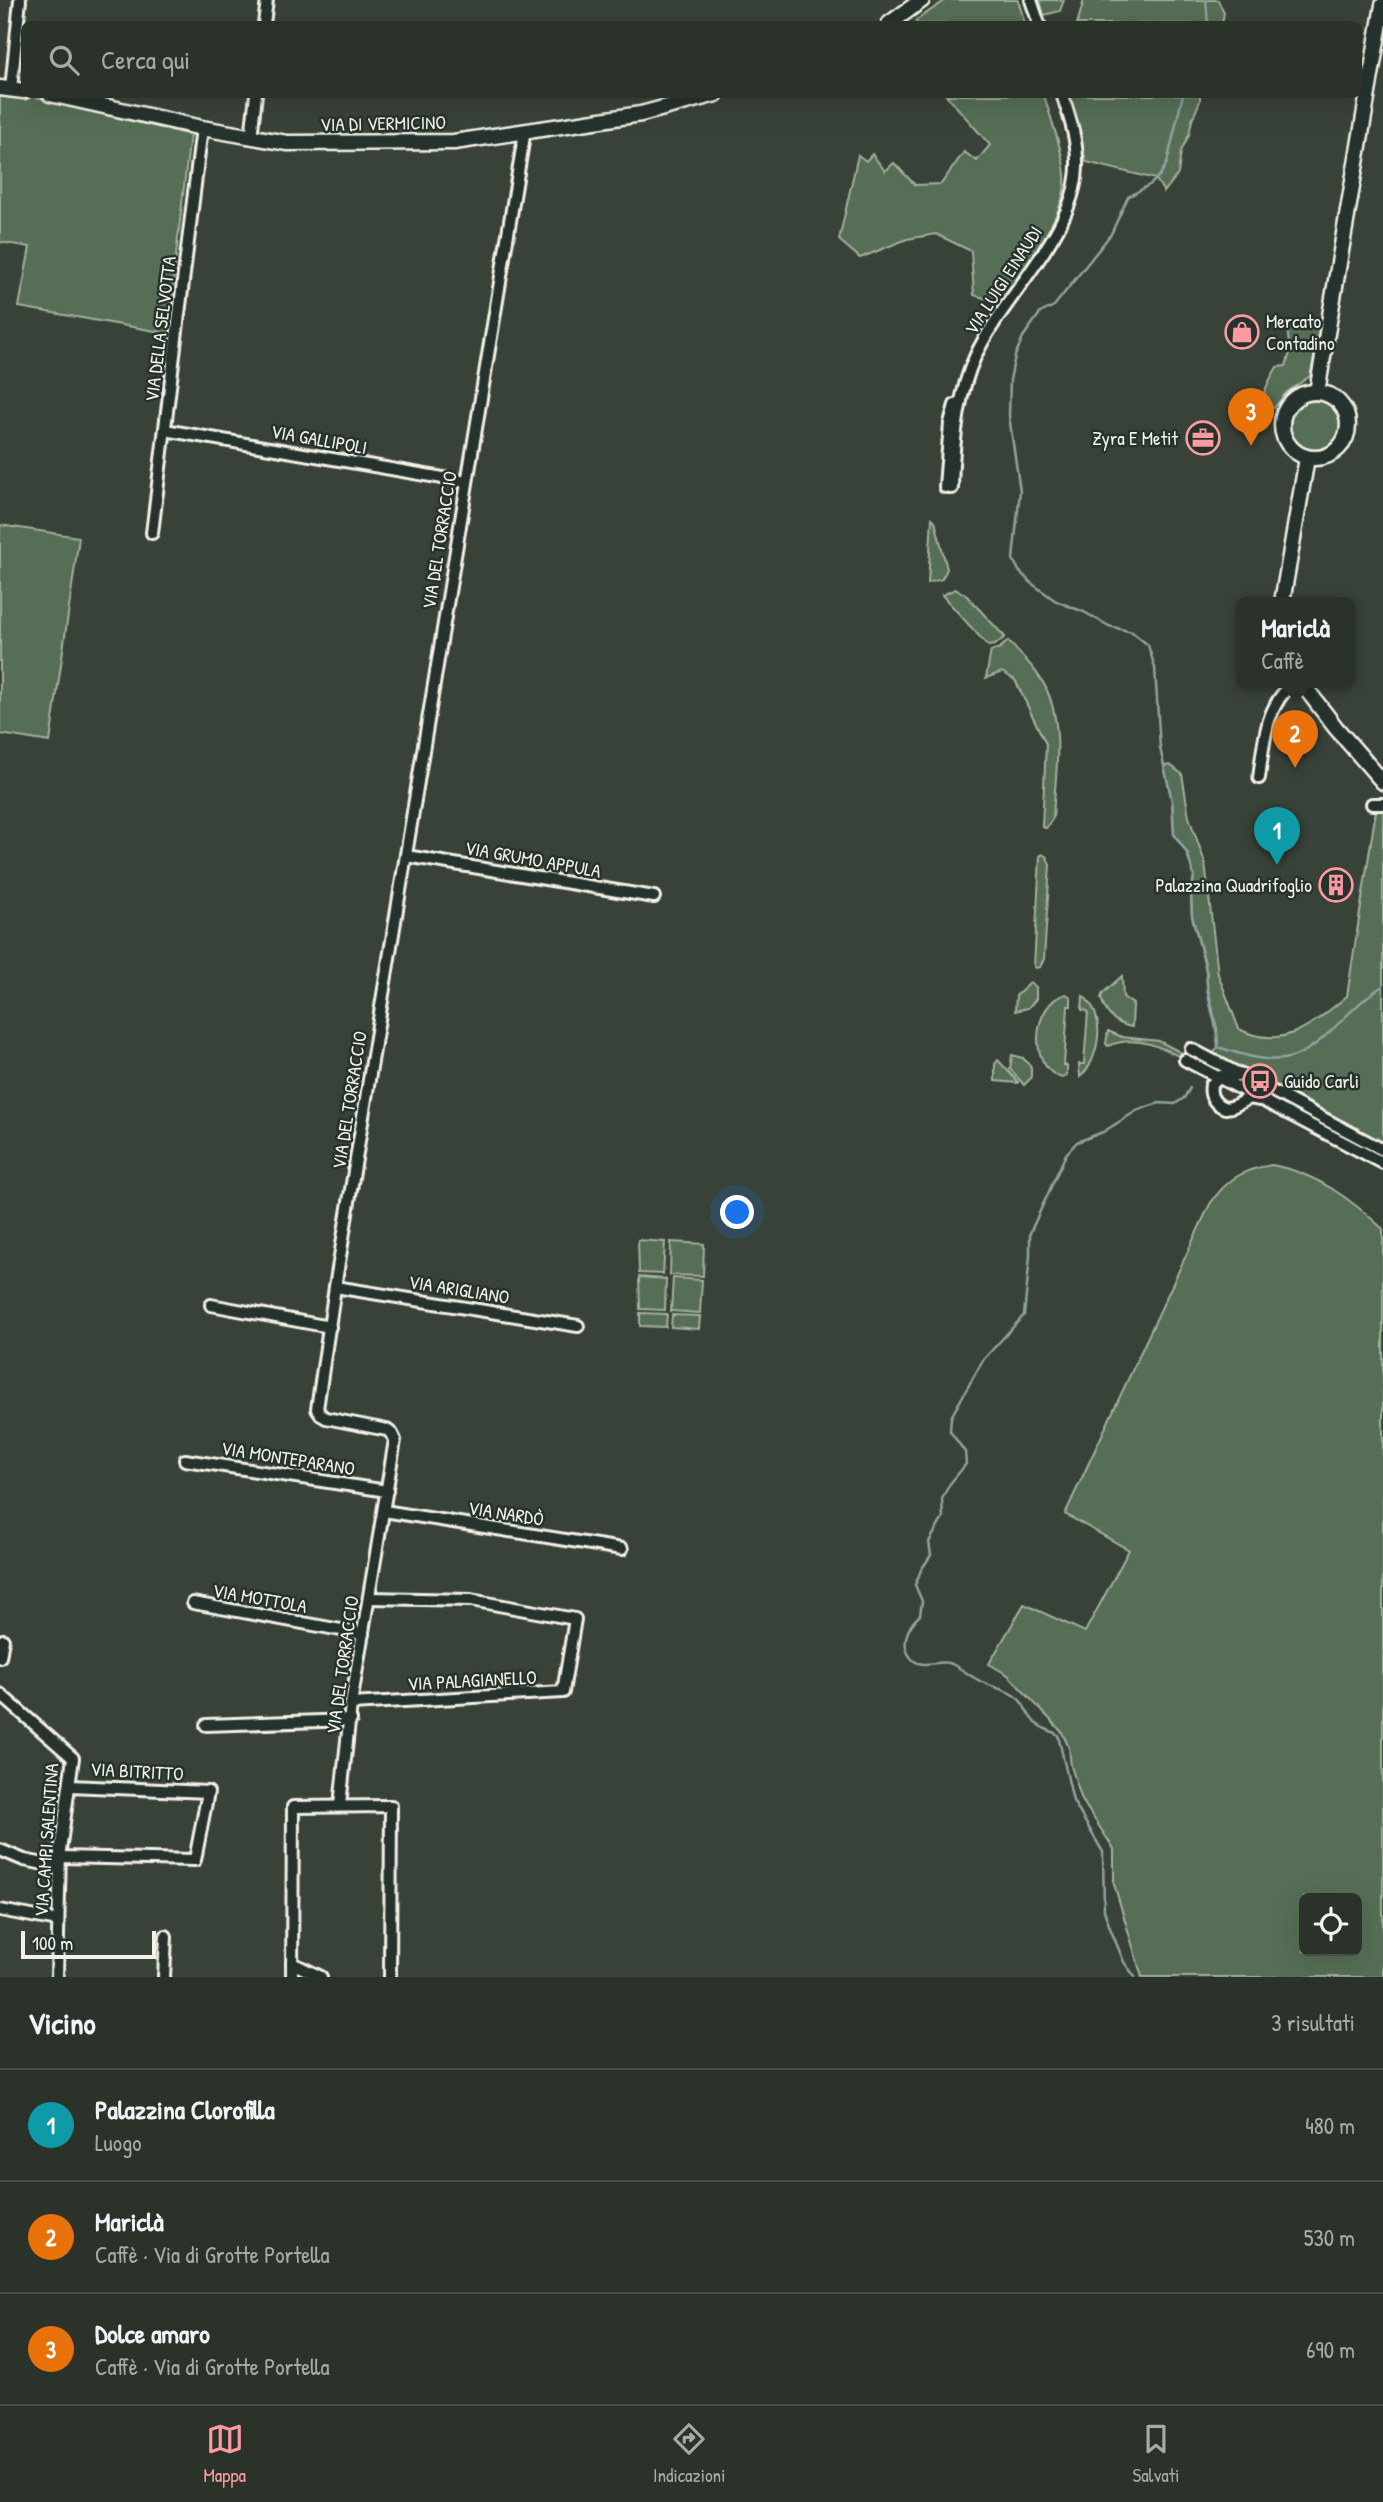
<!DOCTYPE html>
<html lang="it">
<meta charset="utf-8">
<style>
:root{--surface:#2b322a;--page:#373e36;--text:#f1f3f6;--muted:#a6aaa8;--line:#474d47;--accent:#ff9aa2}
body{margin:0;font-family:"Patrick Hand",sans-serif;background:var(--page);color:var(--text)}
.controls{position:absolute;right:21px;bottom:21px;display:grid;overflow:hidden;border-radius:10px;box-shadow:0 7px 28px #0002}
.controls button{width:63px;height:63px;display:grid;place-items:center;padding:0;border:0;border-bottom:2px solid var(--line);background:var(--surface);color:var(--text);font:35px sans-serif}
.scale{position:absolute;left:21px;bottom:18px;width:135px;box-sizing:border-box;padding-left:7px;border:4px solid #f4f1e8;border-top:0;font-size:19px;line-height:24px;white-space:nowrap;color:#f4f1e8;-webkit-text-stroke:5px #26332d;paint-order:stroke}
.you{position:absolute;left:738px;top:1213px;width:24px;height:24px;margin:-18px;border:5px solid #fff;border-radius:50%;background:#1a73e8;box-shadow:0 0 0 10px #1a73e833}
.badge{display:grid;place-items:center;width:46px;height:46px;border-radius:50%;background:var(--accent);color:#fff;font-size:23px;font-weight:700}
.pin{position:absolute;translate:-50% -58px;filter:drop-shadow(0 2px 4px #0008)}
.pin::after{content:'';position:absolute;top:37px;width:24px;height:21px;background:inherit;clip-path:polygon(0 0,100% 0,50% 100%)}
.popup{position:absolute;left:1236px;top:597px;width:119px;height:91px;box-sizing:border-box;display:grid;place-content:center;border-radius:10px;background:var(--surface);filter:drop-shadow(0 2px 5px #0005);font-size:23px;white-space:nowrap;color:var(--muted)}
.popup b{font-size:26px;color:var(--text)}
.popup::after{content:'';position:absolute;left:50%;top:100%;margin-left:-14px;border:14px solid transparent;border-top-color:var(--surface)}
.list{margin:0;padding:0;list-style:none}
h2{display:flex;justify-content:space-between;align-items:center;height:91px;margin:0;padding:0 28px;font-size:30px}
h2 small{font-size:23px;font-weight:400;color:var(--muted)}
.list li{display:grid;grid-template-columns:46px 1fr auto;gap:21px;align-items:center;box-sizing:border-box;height:112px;padding:0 28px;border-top:2px solid var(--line)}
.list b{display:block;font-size:26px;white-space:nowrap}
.list p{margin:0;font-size:23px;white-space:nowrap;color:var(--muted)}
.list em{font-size:23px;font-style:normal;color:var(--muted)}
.icon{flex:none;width:38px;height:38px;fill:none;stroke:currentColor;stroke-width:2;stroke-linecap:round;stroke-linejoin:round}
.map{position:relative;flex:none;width:1383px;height:1977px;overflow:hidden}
.search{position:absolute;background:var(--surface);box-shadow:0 7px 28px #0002;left:21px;right:21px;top:21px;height:77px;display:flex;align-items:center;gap:18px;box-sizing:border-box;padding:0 24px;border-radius:10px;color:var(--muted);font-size:26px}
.sheet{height:427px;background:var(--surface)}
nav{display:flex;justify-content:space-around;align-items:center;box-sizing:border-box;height:98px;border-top:2px solid var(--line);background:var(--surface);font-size:19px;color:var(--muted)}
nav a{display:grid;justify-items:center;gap:4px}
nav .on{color:var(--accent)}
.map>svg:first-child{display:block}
</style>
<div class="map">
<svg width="1383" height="1977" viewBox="0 0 1383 1977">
<rect width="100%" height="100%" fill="#394238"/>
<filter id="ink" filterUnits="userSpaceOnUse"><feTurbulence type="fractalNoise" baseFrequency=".0143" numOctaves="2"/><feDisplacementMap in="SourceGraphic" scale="14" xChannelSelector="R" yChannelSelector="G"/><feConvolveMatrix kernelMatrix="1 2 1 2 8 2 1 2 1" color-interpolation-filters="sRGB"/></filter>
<g filter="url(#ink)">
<!-- green -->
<g fill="#556e55" stroke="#a4b09e" stroke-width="2" fill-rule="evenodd">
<polygon points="946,0 1018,0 1025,24 918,24 915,21"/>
<polygon points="1040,0 1064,0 1060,11 1044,15"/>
<polygon points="1084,0 1218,0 1224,13 1222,24 1077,24"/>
<polygon points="0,93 31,96 190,135 167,333 19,307 30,247 0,242"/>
<path d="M946 95H1044C1051 120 1062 147 1065 174 1069 214 1022 270 1000 303L974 295 971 251 936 234 907 239 860 258 839 240 858 155 866 161 872 154 885 171 894 163 915 185 941 184 964 152 977 161 990 145Z"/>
<polygon points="1069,95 1200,95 1200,101 1192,120 1189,135 1181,151 1178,174 1164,192 1156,179 1086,162"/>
<path d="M1318 321 1322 322 1310 376 1286 393 1274 408 1263 406C1262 392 1270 379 1277 367L1286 366 1290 352 1287 328 1307 327Z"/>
<circle cx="1315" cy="427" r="26"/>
<polygon points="932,518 935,521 947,569 942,579 928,583"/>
<polygon points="0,525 79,537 50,742 0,734"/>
<polygon points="955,589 965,594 1005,637 995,645 988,646 942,595"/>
<path d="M1008 641C1022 656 1037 670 1046 688 1065 728 1055 776 1053 818L1046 828 1042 827 1046 744 1015 680 1002 672 986 678 991 651 1000 648Z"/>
<path d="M1170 765 1182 774 1189 817 1205 863 1218 974 1239 1029C1283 1052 1314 1023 1347 996L1376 810 1383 811V1142L1213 1054 1218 1047 1217 1029 1207 984 1205 963 1192 916 1191 895 1194 876 1187 853 1174 834 1172 801 1164 766Z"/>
<polygon points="1042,854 1047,857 1050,865 1044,959 1040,967 1035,968 1034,967 1040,856"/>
<path d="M1122 976 1123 997 1133 1004 1132 1027C1115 1024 1106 1015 1101 998L1103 993Z"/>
<polygon points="1030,983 1036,987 1036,999 1028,1008 1015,1011 1016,996"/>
<path d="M1066 994 1071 997V1006H1068L1064 1065 1067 1066V1075L1062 1078C1027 1067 1032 1003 1066 994Z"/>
<path d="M1083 996C1107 1014 1100 1059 1080 1077L1079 1064H1084L1088 1011 1082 1010Z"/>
<path d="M1108 1031 1122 1037 1159 1041 1205 1065 1199 1067C1171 1052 1140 1032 1108 1046L1106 1044Z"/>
<polygon points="1012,1055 1023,1058 1031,1067 1031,1078 1024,1085 1010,1069"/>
<polygon points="998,1060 1018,1082 1018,1083 995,1081 995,1064"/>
<path d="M1272 1165C1316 1173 1351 1199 1383 1229V1977H1142L1114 1884V1849L1082 1800 1071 1766 1069 1748 1062 1732 1008 1675 989 1664 1024 1604 1085 1632 1129 1550 1065 1514 1210 1204C1226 1180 1243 1169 1272 1165ZM1357 1898V1951H1304V1898Z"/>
<polygon points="638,1240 665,1242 663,1274 639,1273"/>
<polygon points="671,1242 704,1244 703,1276 670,1275"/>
<polygon points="639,1277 666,1279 665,1310 640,1309"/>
<polygon points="673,1278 702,1280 700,1313 671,1311"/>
<polygon points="640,1313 667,1314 666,1327 640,1326"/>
<polygon points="672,1315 700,1316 699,1329 671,1327"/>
</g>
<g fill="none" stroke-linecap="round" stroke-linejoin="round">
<!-- stream -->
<g stroke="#8ea3a0" stroke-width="2.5">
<polyline points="1206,0 1208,24"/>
<path d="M1183 94 1167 163 1160 175 1151 184 1128 197 1111 234 1054 306 1040 313 1023 337 1015 356 1010 380 1009 416 1020 491 1013 559 1019 571 1031 583 1056 601 1084 612 1109 626 1132 632 1148 645 1155 668 1160 748 1172 801 1174 834 1187 853 1194 876 1191 895 1192 916 1207 974C1205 999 1218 1022 1218 1047 1282 1068 1297 1066 1345 1017 1357 1006 1368 994 1383 986"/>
<path d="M1135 1977 1124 1962 1110 1928 1104 1910 1103 1852 1073 1801 1058 1735C1052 1731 1044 1729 1038 1725 1027 1718 1026 1703 1015 1696 1005 1689 991 1687 980 1681 970 1676 962 1669 952 1664 939 1658 922 1671 911 1658 899 1643 909 1625 920 1615L922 1601 915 1585 921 1570 931 1555 929 1542 943 1518 942 1499 949 1485 966 1464 965 1452 950 1431 951 1417 983 1360 1024 1315 1030 1256V1233L1066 1154 1077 1142 1103 1132 1138 1110 1159 1103 1175 1104 1184 1098 1190 1088"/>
</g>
<defs>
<g id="street">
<polyline points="1031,0 1039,24"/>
<polyline points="264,24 267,0"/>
<polyline points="11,89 20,0"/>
<polyline points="251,138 256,94"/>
<polyline points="165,430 466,482"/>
<polyline points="945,487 950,423 955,405"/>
<path d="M952 488C953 446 957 396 975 357 1002 297 1075 234 1077 167 1078 142 1070 118 1062 94"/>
<polyline points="152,533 202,128"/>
<path d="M1259 778C1264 742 1265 706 1294 682"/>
<polyline points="1372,804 1383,804"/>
<polyline points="406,856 654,897"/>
<polyline points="1191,1049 1239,1074"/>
<polyline points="1185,1060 1383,1163"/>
<path d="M1266 1101 1249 1098 1232 1107 1225 1108C1214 1104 1209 1096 1211 1085L1221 1076 1242 1075 1383 1150"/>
<polyline points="335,1287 578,1326"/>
<polyline points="211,1305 330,1327"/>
<polyline points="185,1460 387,1491"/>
<polyline points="384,1511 622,1549"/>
<polyline points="193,1603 363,1634"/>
<polyline points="0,1657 3,1640"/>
<polyline points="0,1694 73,1758 60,1851 57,1977"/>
<polyline points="351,1704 563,1692 575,1619 471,1600 369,1598"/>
<polyline points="206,1725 351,1720"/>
<polyline points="340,1805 351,1704 395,1440 392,1434 387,1430 326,1418 321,1415 317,1409 335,1287 525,130"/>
<polyline points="0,1850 24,1860 59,1867"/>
<polyline points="60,1857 195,1860 208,1792 70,1786"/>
<polyline points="0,1910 58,1921"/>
<polyline points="292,1963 321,1977"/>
<polyline points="164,1977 166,1936"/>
<polyline points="292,1977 293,1807 391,1806 390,1977"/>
</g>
<g id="secondary">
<polyline points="889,24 922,0"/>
<polyline points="0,88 24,91"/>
<polyline points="50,94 202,128 287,143 454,142 641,114 716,94"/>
<circle cx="1315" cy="425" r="33"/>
<polyline points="1317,392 1383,5"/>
<polyline points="1282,602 1307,458"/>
<polyline points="1301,682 1336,728 1383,782"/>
</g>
</defs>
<!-- street casing -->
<use href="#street" stroke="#f4f1e8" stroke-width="16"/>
<!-- secondary casing -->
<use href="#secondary" stroke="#f4f1e8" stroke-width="19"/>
<!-- street -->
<use href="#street" stroke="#26332d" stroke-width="10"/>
<!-- secondary -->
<use href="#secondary" stroke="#26332d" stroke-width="14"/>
</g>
</g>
<!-- icons -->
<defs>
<symbol id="shop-ring" viewBox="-11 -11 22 22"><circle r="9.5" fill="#26332d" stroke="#ff9aa2" stroke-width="1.5"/><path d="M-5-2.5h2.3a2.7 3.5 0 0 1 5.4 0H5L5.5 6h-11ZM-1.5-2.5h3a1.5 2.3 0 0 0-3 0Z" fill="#ff9aa2"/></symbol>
<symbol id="office-ring" viewBox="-11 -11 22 22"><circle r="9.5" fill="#26332d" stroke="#ff9aa2" stroke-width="1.5"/><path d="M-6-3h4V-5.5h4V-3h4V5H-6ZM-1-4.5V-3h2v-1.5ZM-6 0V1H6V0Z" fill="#ff9aa2"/></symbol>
<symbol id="building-ring" viewBox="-11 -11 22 22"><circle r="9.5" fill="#26332d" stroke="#ff9aa2" stroke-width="1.5"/><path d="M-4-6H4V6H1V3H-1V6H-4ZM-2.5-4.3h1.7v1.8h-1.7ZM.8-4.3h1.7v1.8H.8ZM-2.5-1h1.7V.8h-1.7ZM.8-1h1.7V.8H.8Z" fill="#ff9aa2"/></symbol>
<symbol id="bus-ring" viewBox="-11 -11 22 22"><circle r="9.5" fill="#26332d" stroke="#ff9aa2" stroke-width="1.5"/><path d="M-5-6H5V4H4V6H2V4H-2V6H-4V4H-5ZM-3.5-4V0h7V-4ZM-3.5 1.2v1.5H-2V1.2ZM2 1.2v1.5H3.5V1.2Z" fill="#ff9aa2"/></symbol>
</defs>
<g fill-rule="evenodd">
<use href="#shop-ring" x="1223" y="313" width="38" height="38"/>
<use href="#office-ring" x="1184" y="419" width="38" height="38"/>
<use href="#building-ring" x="1317" y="866" width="38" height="38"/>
<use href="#bus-ring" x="1241" y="1062" width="38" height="38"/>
</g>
<g text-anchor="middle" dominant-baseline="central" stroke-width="5" stroke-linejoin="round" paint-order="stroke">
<!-- street labels -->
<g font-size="19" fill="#f4f1e8" stroke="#26332d">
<text transform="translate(383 123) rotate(-1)">VIA DI VERMICINO</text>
<text transform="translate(1003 280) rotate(-57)">VIA LUIGI EINAUDI</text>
<text transform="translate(160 329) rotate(-83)">VIA DELLA SELVOTTA</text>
<text transform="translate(319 439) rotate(10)">VIA GALLIPOLI</text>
<text transform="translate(439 540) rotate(-81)">VIA DEL TORRACCIO</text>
<text transform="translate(533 859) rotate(10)">VIA GRUMO APPULA</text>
<text transform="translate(349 1100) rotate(-81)">VIA DEL TORRACCIO</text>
<text transform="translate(459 1289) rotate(9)">VIA ARIGLIANO</text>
<text transform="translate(288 1458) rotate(9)">VIA MONTEPARANO</text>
<text transform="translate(506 1513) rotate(9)">VIA NARDÒ</text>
<text transform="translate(260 1598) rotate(10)">VIA MOTTOLA</text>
<text transform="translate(342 1665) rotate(-82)">VIA DEL TORRACCIO</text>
<text transform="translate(472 1680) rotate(-3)">VIA PALAGIANELLO</text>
<text transform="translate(137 1771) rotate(3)">VIA BITRITTO</text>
<text transform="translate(46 1840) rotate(-86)">VIA CAMPI SALENTINA</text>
</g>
<!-- poi labels -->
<g font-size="19" fill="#f4f1e8" stroke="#26332d" text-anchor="start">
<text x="1266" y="321">Mercato<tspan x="1266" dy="22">Contadino</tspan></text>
<text x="1178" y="438" text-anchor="end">Zyra E Metit</text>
<text x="1312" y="885" text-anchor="end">Palazzina Quadrifoglio</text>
<text x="1284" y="1081">Guido Carli</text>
</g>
</g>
</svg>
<div class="controls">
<button><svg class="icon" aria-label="locate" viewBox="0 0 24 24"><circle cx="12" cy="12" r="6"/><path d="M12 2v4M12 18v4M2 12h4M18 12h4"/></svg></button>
</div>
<div class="scale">100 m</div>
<div class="you"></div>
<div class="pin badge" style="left:1277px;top:865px;background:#0f9aa8">1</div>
<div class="pin badge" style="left:1295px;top:768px;background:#e8710a">2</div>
<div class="popup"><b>Mariclà</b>Caffè</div>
<div class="pin badge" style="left:1251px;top:446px;background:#e8710a">3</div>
<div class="search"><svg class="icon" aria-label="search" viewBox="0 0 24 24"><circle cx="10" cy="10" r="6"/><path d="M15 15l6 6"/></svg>Cerca qui</div>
</div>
<section class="sheet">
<h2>Vicino<small>3 risultati</small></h2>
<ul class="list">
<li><span class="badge" style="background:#0f9aa8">1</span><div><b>Palazzina Clorofilla</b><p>Luogo</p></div><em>480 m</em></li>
<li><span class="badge" style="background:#e8710a">2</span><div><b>Mariclà</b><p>Caffè · Via di Grotte Portella</p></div><em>530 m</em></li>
<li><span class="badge" style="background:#e8710a">3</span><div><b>Dolce amaro</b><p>Caffè · Via di Grotte Portella</p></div><em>690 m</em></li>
</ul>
</section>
<nav>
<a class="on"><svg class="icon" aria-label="map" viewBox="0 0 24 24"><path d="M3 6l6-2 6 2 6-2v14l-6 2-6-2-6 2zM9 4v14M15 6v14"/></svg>Mappa</a>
<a><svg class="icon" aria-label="directions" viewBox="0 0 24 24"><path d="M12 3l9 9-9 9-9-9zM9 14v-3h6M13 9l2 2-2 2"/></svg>Indicazioni</a>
<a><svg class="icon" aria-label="saved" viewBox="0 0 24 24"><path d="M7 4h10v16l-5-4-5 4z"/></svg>Salvati</a>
</nav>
